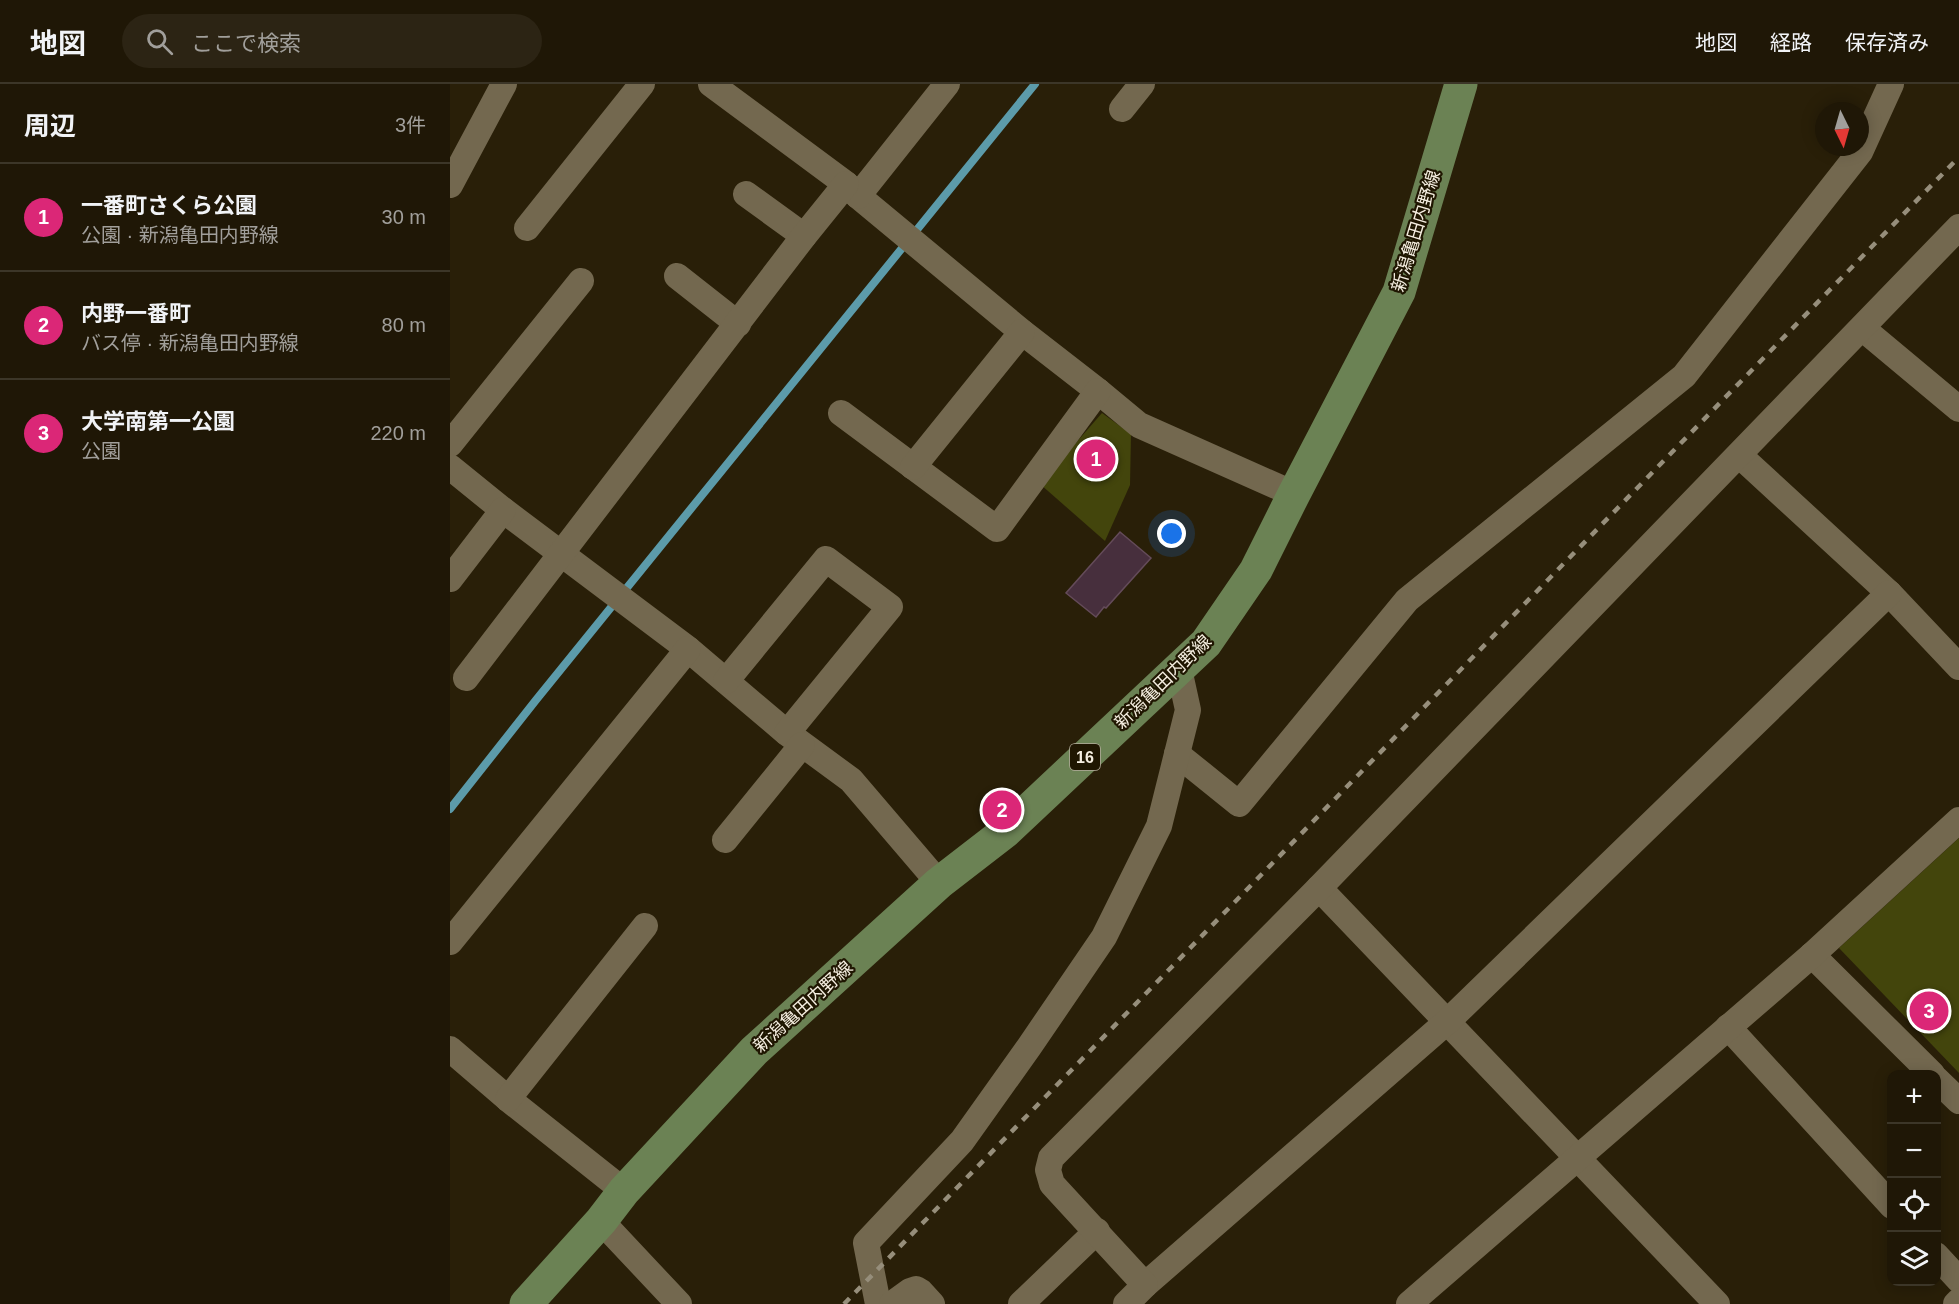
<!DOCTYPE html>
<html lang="ja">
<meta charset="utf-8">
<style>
:root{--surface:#1f1706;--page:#2c2414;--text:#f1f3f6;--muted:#a19f9b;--line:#3c3628;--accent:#db2777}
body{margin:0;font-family:Helvetica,"Noto Sans JP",sans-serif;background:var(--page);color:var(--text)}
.controls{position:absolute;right:18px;bottom:18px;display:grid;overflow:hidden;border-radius:12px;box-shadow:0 3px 15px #0003}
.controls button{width:54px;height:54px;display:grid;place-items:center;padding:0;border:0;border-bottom:2px solid var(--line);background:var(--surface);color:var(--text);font:30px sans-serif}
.compass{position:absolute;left:1365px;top:18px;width:54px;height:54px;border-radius:50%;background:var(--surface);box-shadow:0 3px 15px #0003;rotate:175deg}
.you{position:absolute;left:722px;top:450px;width:21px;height:21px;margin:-15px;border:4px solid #fff;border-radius:50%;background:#1a73e8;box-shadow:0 0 0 9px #1a73e833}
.badge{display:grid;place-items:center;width:39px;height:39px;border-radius:50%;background:var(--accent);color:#fff;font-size:20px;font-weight:700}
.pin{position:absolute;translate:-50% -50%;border:3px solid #fff;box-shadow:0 2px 6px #0006}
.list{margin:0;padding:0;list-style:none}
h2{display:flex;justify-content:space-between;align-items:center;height:78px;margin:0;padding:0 24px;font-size:26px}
h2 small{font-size:20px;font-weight:400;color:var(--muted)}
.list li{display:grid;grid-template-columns:39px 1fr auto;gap:18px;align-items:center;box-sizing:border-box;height:108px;padding:0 24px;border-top:2px solid var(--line)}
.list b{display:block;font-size:22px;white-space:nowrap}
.list p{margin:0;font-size:20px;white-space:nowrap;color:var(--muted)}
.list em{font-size:20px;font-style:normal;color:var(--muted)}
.icon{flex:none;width:33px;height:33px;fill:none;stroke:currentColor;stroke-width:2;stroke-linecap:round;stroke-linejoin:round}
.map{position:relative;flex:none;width:1509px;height:1220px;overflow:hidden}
header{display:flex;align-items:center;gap:36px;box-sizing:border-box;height:84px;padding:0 30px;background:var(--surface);border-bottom:2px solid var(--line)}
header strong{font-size:28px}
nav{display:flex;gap:33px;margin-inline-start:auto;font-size:21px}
.search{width:420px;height:54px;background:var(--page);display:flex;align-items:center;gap:15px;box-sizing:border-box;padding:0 21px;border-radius:33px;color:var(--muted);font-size:22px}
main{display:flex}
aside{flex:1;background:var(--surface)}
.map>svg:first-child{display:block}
</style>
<header>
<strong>地図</strong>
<div class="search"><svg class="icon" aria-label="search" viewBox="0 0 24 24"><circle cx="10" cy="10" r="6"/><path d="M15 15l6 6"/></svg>ここで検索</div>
<nav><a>地図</a><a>経路</a><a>保存済み</a></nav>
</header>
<main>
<aside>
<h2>周辺<small>3件</small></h2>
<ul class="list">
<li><span class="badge">1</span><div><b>一番町さくら公園</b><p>公園 · 新潟亀田内野線</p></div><em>30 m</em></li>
<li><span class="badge">2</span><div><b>内野一番町</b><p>バス停 · 新潟亀田内野線</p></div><em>80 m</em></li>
<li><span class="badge">3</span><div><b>大学南第一公園</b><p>公園</p></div><em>220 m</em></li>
</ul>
</aside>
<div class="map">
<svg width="1509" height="1220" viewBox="0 0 1509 1220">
<rect width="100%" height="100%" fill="#291f08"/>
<!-- green -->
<g fill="#43450c">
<polygon points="652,329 681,350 680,401 655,457 590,400"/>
<polygon points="1509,754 1509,989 1389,864"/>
</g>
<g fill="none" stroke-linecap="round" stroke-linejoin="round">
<!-- stream -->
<polyline stroke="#5c9baa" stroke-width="8" points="0,725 86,616 585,0"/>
</g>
<!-- building -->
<polygon fill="#472f3d" stroke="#644b59" stroke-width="1.5" points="670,448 701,474 656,524 654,523 646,533 616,509"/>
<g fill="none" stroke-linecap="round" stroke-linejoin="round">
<!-- street -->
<g stroke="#73684f" stroke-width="26">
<polyline points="261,0 396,100 408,112 572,248 648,307 689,341 844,410"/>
<polyline points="672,25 692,0"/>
<polyline points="0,101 54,0"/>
<polyline points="296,110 354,152"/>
<polyline points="408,112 497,0"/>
<polyline points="77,144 192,0"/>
<polyline points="227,192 288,240"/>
<polyline points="1412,244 1509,325"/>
<polyline points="391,329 547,445 648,307"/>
<polyline points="0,360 131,197"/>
<polyline points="1289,371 1439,509 1509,583"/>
<polyline points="0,383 53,426 238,565 337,649 401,696 489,799"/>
<polyline points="463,383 572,248"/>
<polyline points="0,495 53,426"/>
<polyline points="16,594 354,152 396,100"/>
<polyline points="276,597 376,475 440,523 337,649"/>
<polyline points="727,670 789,720 957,516 1234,292 1410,68 1441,0"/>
<polyline points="275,756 352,661"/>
<polyline points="869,804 1267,1220"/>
<polyline points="0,858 238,565"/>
<polyline points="1362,871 1482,990"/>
<polyline points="1278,943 1442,1122"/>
<polyline points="0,965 58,1015 174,1107"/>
<polyline points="1486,995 1509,1017"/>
<polyline points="58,1015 195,842"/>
<polyline points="151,1137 229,1220"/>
<polyline points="1486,1171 1509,1196"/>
<polyline points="695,1201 998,937 1439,509"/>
<polyline points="428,1220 416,1159 512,1057 579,963 654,853 709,742 738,626 729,585"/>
<polyline points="442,1220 460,1207 466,1205 471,1208 482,1220"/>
<polyline points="571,1220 647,1147"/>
<polyline points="676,1220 695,1201 602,1100 598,1086 601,1074 869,804 1509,143"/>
<polyline points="959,1220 1362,871 1509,736"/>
<polyline points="1506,1220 1509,1217"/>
</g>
<!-- primary -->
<polyline stroke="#6b8254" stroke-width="33" points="76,1220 151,1137 174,1107 304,967 489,799 555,748 756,559 806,486 844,410 949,208 1011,0"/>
<!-- rail -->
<polyline stroke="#968e7b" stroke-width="4.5" stroke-dasharray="8 8" stroke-linecap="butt" points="394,1220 1509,73"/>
</g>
<g text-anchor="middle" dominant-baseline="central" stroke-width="4.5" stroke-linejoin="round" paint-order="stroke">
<!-- shield labels -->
<rect fill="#1f1601" stroke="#b5ad9d" stroke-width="1.5" x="620" y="660" width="30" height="26" rx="4.5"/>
<g font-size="16" font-weight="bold" fill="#f5eee0">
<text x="635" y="673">16</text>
</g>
<!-- street labels -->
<g font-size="18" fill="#f5eee0" stroke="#1f1601">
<text transform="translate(966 147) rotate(-73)">新潟亀田内野線</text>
<text transform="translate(713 598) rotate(-44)">新潟亀田内野線</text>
<text transform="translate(353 923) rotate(-42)">新潟亀田内野線</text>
</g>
</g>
</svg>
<div class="controls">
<button>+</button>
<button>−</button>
<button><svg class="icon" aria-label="locate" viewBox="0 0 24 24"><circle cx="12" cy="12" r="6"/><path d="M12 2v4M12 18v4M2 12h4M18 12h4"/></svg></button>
<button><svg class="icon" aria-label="layers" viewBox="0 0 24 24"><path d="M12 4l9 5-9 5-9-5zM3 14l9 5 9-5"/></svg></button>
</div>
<svg class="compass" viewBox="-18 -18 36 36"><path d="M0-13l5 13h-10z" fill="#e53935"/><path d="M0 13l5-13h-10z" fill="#a19f9b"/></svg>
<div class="you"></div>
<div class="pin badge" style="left:646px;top:375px">1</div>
<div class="pin badge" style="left:552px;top:726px">2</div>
<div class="pin badge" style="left:1479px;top:927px">3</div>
</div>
</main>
